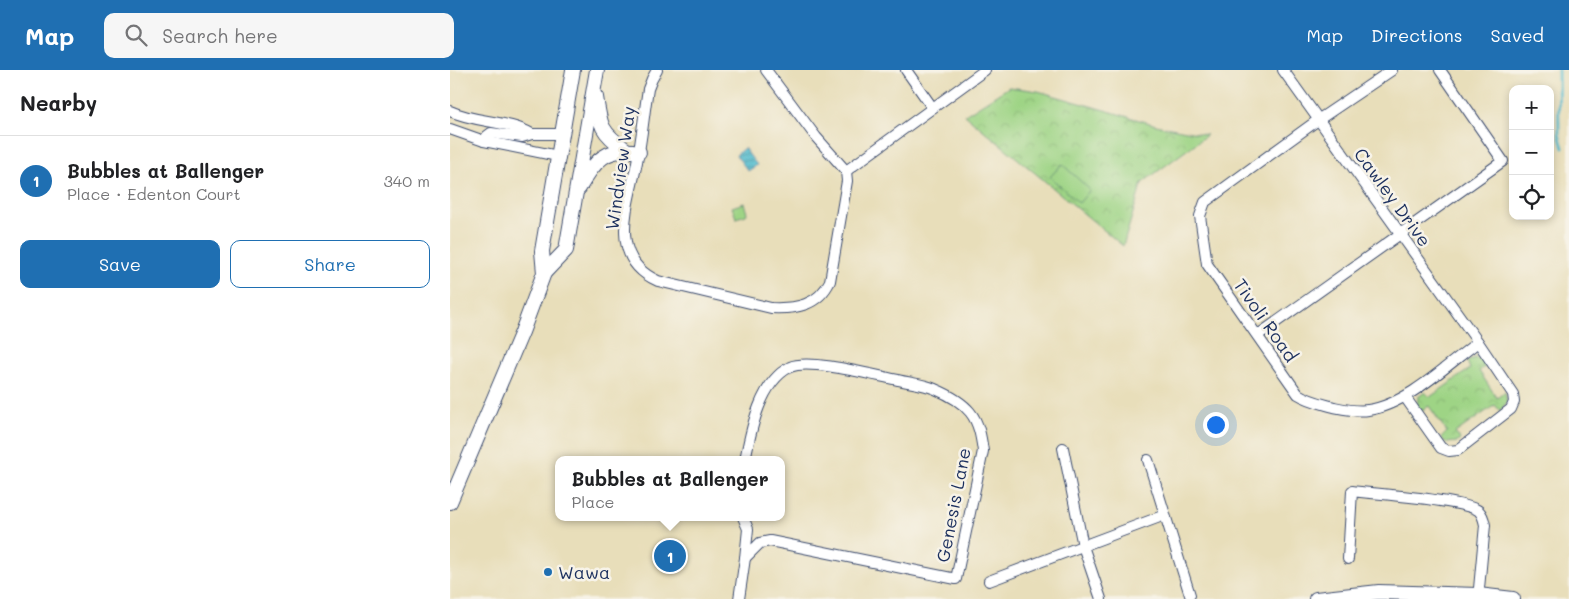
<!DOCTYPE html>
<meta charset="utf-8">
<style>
:root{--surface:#fff;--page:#f6f6f6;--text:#202124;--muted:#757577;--line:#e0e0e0;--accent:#1f6fb2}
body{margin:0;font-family:Mali,sans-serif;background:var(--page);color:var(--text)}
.controls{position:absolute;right:15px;top:15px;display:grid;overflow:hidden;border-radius:10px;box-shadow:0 2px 8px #0003}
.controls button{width:45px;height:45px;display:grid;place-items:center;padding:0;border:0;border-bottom:1px solid var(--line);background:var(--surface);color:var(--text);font:25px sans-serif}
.you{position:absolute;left:765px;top:354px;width:18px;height:18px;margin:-12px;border:4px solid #fff;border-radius:50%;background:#1a73e8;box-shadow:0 0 0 8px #1a73e833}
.badge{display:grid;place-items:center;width:32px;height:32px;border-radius:50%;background:var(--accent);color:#fff;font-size:16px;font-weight:700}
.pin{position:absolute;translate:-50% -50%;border:2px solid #fff;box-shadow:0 1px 5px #0006}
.popup{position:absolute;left:105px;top:386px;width:230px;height:65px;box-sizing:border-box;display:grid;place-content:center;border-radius:10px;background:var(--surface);filter:drop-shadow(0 1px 4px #0005);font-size:16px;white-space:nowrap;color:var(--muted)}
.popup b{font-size:19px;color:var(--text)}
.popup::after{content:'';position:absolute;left:50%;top:100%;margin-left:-10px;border:10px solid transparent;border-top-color:var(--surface)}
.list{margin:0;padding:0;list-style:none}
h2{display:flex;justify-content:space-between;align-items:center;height:65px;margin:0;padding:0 20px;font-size:21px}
h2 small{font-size:16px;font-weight:400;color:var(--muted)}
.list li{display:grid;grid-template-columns:32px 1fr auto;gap:15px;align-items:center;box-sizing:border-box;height:90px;padding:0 20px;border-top:1px solid var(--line)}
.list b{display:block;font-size:19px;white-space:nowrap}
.list p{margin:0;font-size:16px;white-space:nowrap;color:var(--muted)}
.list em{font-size:16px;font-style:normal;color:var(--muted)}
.actions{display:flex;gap:10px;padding:15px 20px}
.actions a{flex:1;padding:11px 0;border:1px solid var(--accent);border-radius:10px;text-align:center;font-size:18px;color:var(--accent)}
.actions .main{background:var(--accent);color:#fff}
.icon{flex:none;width:28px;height:28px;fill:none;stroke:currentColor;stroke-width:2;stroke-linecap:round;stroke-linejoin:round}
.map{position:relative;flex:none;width:1119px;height:529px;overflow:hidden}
header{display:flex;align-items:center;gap:30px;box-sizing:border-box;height:70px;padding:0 25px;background:var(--accent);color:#fff}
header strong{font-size:24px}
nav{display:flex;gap:28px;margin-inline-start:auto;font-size:18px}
.search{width:350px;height:45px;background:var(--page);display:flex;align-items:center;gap:12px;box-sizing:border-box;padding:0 18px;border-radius:10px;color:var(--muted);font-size:19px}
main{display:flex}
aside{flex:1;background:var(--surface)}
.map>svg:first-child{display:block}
</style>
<header>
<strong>Map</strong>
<div class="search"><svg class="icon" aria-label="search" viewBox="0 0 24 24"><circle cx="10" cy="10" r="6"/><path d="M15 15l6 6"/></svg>Search here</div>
<nav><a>Map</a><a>Directions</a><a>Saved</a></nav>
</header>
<main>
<aside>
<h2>Nearby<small></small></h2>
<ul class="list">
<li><span class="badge">1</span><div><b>Bubbles at Ballenger</b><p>Place · Edenton Court</p></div><em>340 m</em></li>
</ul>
<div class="actions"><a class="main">Save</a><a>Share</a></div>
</aside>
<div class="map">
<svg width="1119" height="529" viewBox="0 0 1119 529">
<defs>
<pattern id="park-crowns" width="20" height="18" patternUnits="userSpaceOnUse" patternTransform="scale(1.25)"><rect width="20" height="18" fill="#9ed485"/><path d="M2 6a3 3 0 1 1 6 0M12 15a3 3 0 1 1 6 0" fill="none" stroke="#88b675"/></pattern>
<pattern id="water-rules" width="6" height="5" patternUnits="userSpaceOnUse" patternTransform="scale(1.25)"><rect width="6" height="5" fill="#50bacc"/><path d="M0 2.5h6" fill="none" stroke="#4298a9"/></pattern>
</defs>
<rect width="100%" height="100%" fill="#f7f3e8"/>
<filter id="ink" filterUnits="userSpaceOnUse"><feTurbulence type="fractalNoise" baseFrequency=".02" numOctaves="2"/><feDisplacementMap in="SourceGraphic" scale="10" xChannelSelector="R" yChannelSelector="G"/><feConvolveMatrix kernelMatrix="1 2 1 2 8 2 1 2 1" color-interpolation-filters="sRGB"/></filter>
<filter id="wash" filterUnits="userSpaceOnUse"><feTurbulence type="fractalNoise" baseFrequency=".0096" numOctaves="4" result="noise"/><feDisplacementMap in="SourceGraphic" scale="20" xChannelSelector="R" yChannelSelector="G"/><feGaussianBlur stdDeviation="1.12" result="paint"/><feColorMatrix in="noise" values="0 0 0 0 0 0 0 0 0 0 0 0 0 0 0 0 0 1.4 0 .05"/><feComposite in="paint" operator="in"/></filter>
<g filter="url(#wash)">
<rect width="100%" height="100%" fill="#e8deba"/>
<!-- park -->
<g fill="url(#park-crowns)" stroke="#5c8272">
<polygon points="559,17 588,21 710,56 757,65 692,113 673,176 515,45"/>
<polygon points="294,133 297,143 296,145 286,148 282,137"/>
<path d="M1025 288 1030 289 1036 296 1029 301 1047 328 1055 322 1057 332 1050 341 1045 335 1005 363 1010 369 1008 372 996 373 991 368 997 362 979 336 971 341C967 337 967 332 968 327L975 322 980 327 1020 299 1017 291Z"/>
</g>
<!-- pitch -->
<polygon fill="#9ed485" stroke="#5c8272" points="612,94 640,120 629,133 600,107"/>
<!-- water -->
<polygon fill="url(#water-rules)" stroke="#367495" points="294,78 307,95 298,101 286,85"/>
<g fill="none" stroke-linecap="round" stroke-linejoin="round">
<!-- stream -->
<polyline stroke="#50bacc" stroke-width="3" points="1108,0 1109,64 1113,78"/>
</g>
</g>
<g filter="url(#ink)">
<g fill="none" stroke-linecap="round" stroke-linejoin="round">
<defs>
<g id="street">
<path d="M207 0 202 9 198 19C194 43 192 68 187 92 179 134 156 188 208 211L321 238C346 239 368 236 380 211L397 111 396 101 366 67 316 0"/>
<polyline points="456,0 482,37"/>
<polyline points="833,0 1028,272 1063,324 1064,332 1061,339 1008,380 999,381 991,378 955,327"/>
<path d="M942 0 868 50 755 132 750 146 757 194 848 324C859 331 870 333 884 337 894 339 908 342 918 340 956 335 997 295 1028 272"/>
<path d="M0 41C26 53 57 50 82 64"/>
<polyline points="0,59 34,71 108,86"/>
<polyline points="34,71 37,66 41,63 72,67 82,64 111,64"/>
<polyline points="396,101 535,0"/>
<polyline points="808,265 1053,91 990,0"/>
<polyline points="613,378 633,476 651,529"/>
<polyline points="698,390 740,525"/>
<path d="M293 447 298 459 295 488 310 473 320 471 506 509 533 381C531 367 529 353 520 342 512 332 497 324 485 319 474 314 460 313 448 310 426 306 360 288 340 297 310 312 301 360 295 390"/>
<path d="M898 489 902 421C924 424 1016 430 1029 441 1033 445 1034 450 1035 455L1028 529"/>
<polyline points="539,511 715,445"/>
<polyline points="289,529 295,488"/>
</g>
<g id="secondary">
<path d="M146 27C150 56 151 62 176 80"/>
<path d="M129 118C145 92 154 76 189 82"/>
<polyline points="94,203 116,180 147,0"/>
<polyline points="0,432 72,262 94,203 92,181 123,0"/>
<polyline points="866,529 929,522 1028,525 1063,529"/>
</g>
</defs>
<!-- street casing -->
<use href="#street" stroke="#3a496c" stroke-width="12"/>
<!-- secondary casing -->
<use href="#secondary" stroke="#3a496c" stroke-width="16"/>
<!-- street -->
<use href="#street" stroke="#fff" stroke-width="10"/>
<!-- secondary -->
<use href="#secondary" stroke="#fff" stroke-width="14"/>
</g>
</g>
<!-- markers -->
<circle fill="#1f6fb2" stroke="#f7f3e8" stroke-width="2" cx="98" cy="502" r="5"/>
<g text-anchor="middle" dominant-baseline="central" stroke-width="5" stroke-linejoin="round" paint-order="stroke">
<!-- street labels -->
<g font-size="18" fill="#1b2f5e" stroke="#f7f3e8">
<text transform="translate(170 98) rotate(-82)">Windview Way</text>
<text transform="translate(943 127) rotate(54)">Cawley Drive</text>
<text transform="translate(816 250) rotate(55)">Tivoli Road</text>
<text transform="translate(503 435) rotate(-79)">Genesis Lane</text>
</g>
<!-- poi labels -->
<g font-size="18" fill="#1b2f5e" stroke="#f7f3e8" text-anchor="start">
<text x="108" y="502">Wawa</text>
</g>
</g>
</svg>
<div class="controls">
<button>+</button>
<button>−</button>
<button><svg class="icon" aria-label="locate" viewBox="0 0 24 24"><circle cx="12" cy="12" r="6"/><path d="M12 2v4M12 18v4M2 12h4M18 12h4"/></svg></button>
</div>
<div class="you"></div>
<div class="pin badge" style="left:220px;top:486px">1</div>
<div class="popup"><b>Bubbles at Ballenger</b>Place</div>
</div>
</main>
